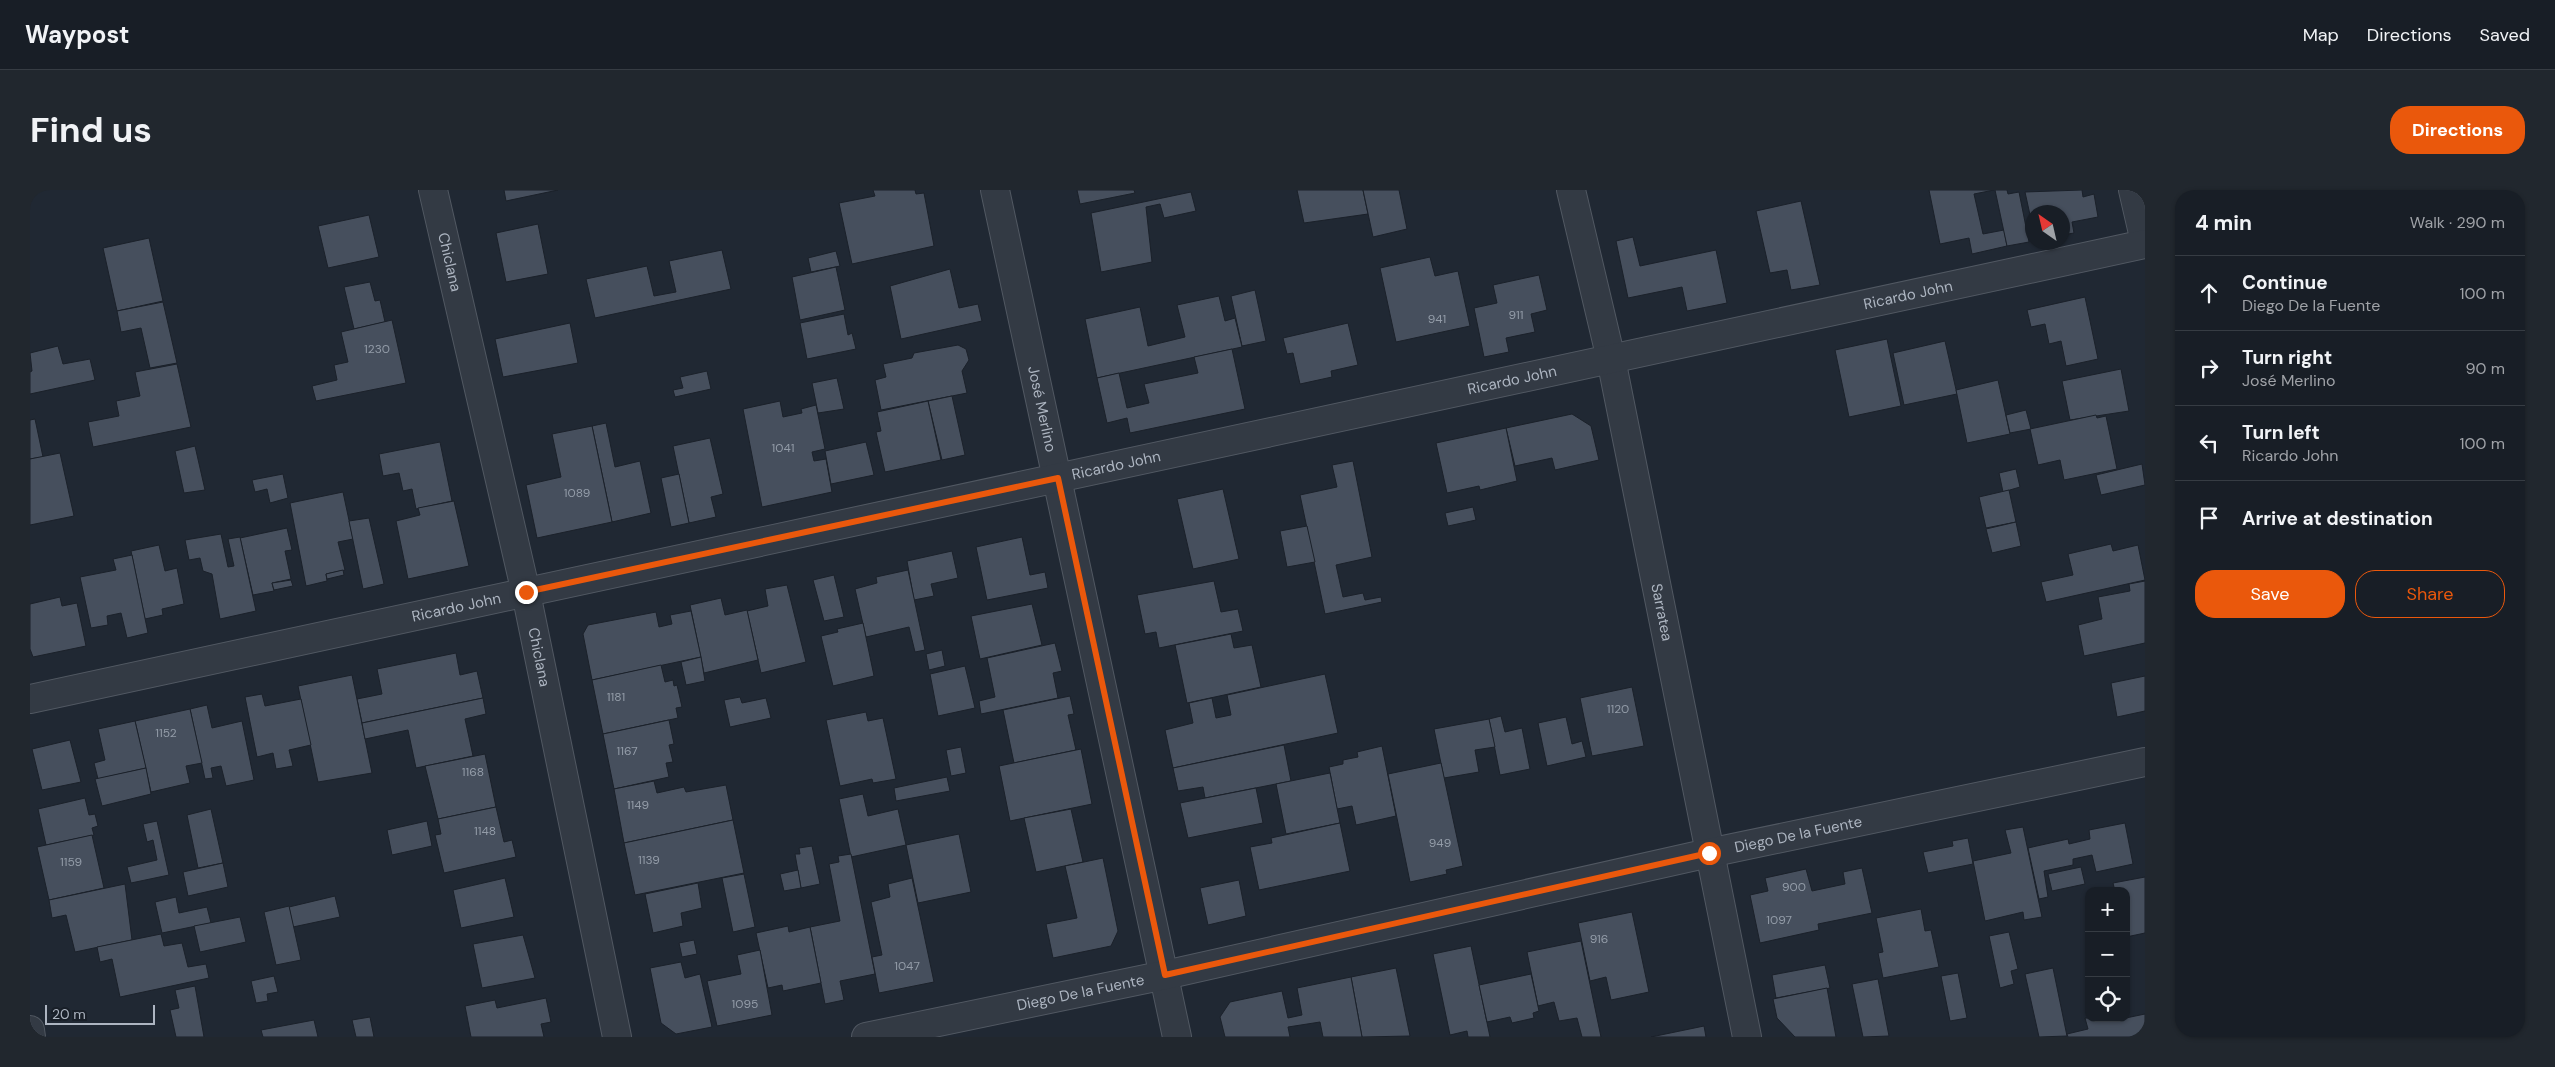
<!DOCTYPE html>
<meta charset="utf-8">
<style>
:root{--surface:#181e26;--page:#21272e;--text:#f1f3f6;--muted:#9fa2a7;--line:#363c43;--accent:#ea580c}
body{margin:0;font-family:"DM Sans",sans-serif;background:var(--page);color:var(--text)}
.controls{position:absolute;right:15px;bottom:15px;display:grid;overflow:hidden;border-radius:10px;box-shadow:0 1px 4px #0004}
.controls button{width:45px;height:45px;display:grid;place-items:center;padding:0;border:0;border-bottom:1px solid var(--line);background:var(--surface);color:var(--text);font:25px sans-serif}
.compass{position:absolute;left:1995px;top:15px;width:45px;height:45px;border-radius:50%;background:var(--surface);box-shadow:0 1px 4px #0004;rotate:326deg}
.scale{position:absolute;left:15px;bottom:12px;width:110px;box-sizing:border-box;padding-left:5px;border:2px solid #adb5c1;border-top:0;font-size:14px;line-height:18px;white-space:nowrap;color:#adb5c1;-webkit-text-stroke:4px #191f28;paint-order:stroke}
.stop{position:absolute;width:15px;height:15px;margin:-11px;border:4px solid #ea580c;border-radius:50%;background:#fff}
.stop.end{background:#ea580c;border-color:#fff;box-shadow:0 1px 5px #0008}
.list{margin:0;padding:0;list-style:none}
h2{display:flex;justify-content:space-between;align-items:center;height:65px;margin:0;padding:0 20px;font-size:21px}
h2 small{font-size:16px;font-weight:400;color:var(--muted)}
.list li{display:grid;grid-template-columns:32px 1fr auto;gap:15px;align-items:center;box-sizing:border-box;height:75px;padding:0 20px;border-top:1px solid var(--line)}
.list b{display:block;font-size:19px;white-space:nowrap}
.list p{margin:0;font-size:16px;white-space:nowrap;color:var(--muted)}
.list em{font-size:16px;font-style:normal;color:var(--muted)}
.actions{display:flex;gap:10px;padding:15px 20px}
.actions a{flex:1;padding:11px 0;border:1px solid var(--accent);border-radius:20px;text-align:center;font-size:18px;color:var(--accent)}
.actions .main{background:var(--accent);color:#fff}
.icon{flex:none;width:28px;height:28px;fill:none;stroke:currentColor;stroke-width:2;stroke-linecap:round;stroke-linejoin:round}
.map{position:relative;flex:none;width:2115px;height:847px;overflow:hidden;border-radius:20px}
header{display:flex;align-items:center;gap:30px;box-sizing:border-box;height:70px;padding:0 25px;background:var(--surface);border-bottom:1px solid var(--line)}
header strong{font-size:24px}
nav{display:flex;gap:28px;margin-inline-start:auto;font-size:18px}
.intro{display:flex;align-items:center;justify-content:space-between;box-sizing:border-box;height:120px;padding:0 30px}
h1{margin:0;font-size:35px}
.button{padding:12px 22px;border-radius:20px;background:var(--accent);color:#fff;font-size:18px;font-weight:700}
main{display:flex;gap:30px;padding:0 30px}
aside{flex:1;background:var(--surface);border-radius:20px;box-shadow:0 1px 4px #0004}
.map>svg:first-child{display:block}
</style>
<header>
<strong>Waypost</strong>
<nav><a>Map</a><a>Directions</a><a>Saved</a></nav>
</header>
<div class="intro"><h1>Find us</h1><a class="button">Directions</a></div>
<main>
<div class="map">
<svg width="2115" height="847" viewBox="0 0 2115 847">
<rect width="100%" height="100%" fill="#202833"/>
<!-- building -->
<g fill="#464f5d" stroke="#1b212a">
<polygon points="474,0 528,0 476,11"/>
<polygon points="843,0 885,0 886,4 894,3 904,56 822,74 809,13 845,6"/>
<polygon points="1047,0 1104,0 1105,3 1050,14"/>
<polygon points="1267,0 1333,0 1338,24 1274,33"/>
<polygon points="1333,0 1369,0 1377,39 1343,47"/>
<polygon points="1899,0 1964,0 1944,4 1953,44 1974,40 1977,56 1942,64 1939,48 1910,54"/>
<polygon points="1965,0 1977,0 1978,4 1989,2 1999,52 1977,56"/>
<polygon points="2052,0 2053,7 2064,4 2068,27 2042,32 2044,43 2032,45 2032,22 2002,22 2002,34 1995,2"/>
<polygon points="1161,2 1166,21 1134,28 1130,14 1116,17 1122,72 1071,82 1061,23"/>
<polygon points="1771,11 1790,95 1761,100 1757,80 1740,83 1726,21"/>
<polygon points="339,25 349,67 298,78 288,36"/>
<polygon points="508,34 518,84 476,92 466,43"/>
<polygon points="1603,47 1610,76 1686,60 1697,113 1657,121 1652,97 1598,108 1586,51"/>
<polygon points="119,48 133,111 87,121 73,58"/>
<polygon points="692,60 701,99 565,128 556,89 617,76 624,106 646,102 639,71"/>
<polygon points="806,61 810,76 781,82 778,68"/>
<polygon points="1400,67 1405,86 1428,81 1440,136 1366,152 1350,78"/>
<polygon points="806,77 815,120 770,130 762,87"/>
<polygon points="920,79 929,118 948,114 952,131 871,149 860,96"/>
<polygon points="1509,85 1517,120 1501,124 1505,142 1476,148 1479,162 1454,167 1444,118 1467,113 1463,95"/>
<polygon points="340,92 345,111 350,110 355,132 324,139 314,97"/>
<polygon points="1225,100 1236,151 1212,156 1201,106"/>
<polygon points="1189,106 1195,131 1205,128 1212,157 1067,188 1055,129 1110,117 1118,156 1155,147 1147,115"/>
<polygon points="2055,107 2068,169 2036,176 2031,151 2019,154 2015,134 2001,137 1997,120"/>
<polygon points="133,112 147,173 120,178 111,138 91,142 87,121"/>
<polygon points="814,124 818,145 822,143 826,159 777,169 770,133"/>
<polygon points="362,130 376,193 286,211 282,196 307,190 304,175 318,172 311,142"/>
<polygon points="540,133 548,173 473,187 465,149"/>
<polygon points="1318,133 1328,175 1301,181 1302,187 1270,194 1263,163 1257,164 1253,148"/>
<polygon points="1857,149 1871,216 1819,227 1805,160"/>
<polygon points="1915,151 1927,204 1874,215 1863,163"/>
<polygon points="928,155 936,159 939,170 932,181 937,203 851,220 845,190 856,187 853,174 882,168 884,163"/>
<polygon points="28,156 33,174 60,169 65,190 0,204 0,182 2,181 0,163"/>
<polygon points="1202,159 1215,219 1100,243 1097,228 1077,233 1067,188 1089,183 1097,218 1119,213 1114,194 1168,183 1164,167"/>
<polygon points="147,174 161,237 63,257 58,232 89,226 86,211 110,206 105,182"/>
<polygon points="2091,179 2099,221 2040,230 2032,191"/>
<polygon points="677,181 681,199 645,207 643,200 653,198 650,187"/>
<polygon points="807,188 814,219 788,223 782,193"/>
<polygon points="1968,190 1980,244 1937,253 1926,200"/>
<polygon points="922,206 935,265 912,270 898,211"/>
<polygon points="750,211 753,227 772,223 771,219 786,215 795,259 782,262 784,271 796,269 802,302 732,317 713,219"/>
<polygon points="898,211 911,270 855,282 846,242 851,241 847,222"/>
<polygon points="1996,220 2001,239 1980,243 1976,225"/>
<polygon points="1542,224 1561,236 1569,270 1525,280 1522,268 1485,276 1476,238"/>
<polygon points="2066,225 2067,228 2076,226 2087,279 2034,290 2030,270 2008,275 2000,239"/>
<polygon points="5,229 13,267 0,269 0,230"/>
<polygon points="576,233 585,277 610,271 621,323 582,332 562,236"/>
<polygon points="562,236 582,332 507,348 496,295 531,287 522,244"/>
<polygon points="1476,238 1487,291 1450,300 1449,296 1417,303 1406,253"/>
<polygon points="680,248 693,304 681,307 686,327 659,333 643,256"/>
<polygon points="410,252 422,311 386,319 382,299 373,301 369,283 353,286 349,264"/>
<polygon points="836,252 844,285 801,294 795,261"/>
<polygon points="165,256 175,300 154,303 145,261"/>
<polygon points="30,263 44,326 0,335 0,269"/>
<polygon points="1323,271 1342,367 1306,375 1313,407 1333,403 1335,410 1351,407 1352,412 1295,424 1270,305 1307,297 1302,275"/>
<polygon points="2112,274 2115,295 2071,305 2066,285"/>
<polygon points="1986,279 1990,297 1973,302 1969,283"/>
<polygon points="253,284 258,308 240,313 237,299 225,302 222,290"/>
<polygon points="649,284 659,333 641,337 631,288"/>
<polygon points="1193,299 1209,369 1163,379 1147,309"/>
<polygon points="1979,300 1986,332 1956,338 1949,307"/>
<polygon points="313,302 323,349 308,352 315,380 296,384 297,391 276,396 260,313"/>
<polygon points="424,311 439,376 378,389 366,331 390,325 388,318"/>
<polygon points="1443,317 1446,330 1418,336 1415,323"/>
<polygon points="339,328 354,394 333,399 319,331"/>
<polygon points="1986,332 1991,356 1962,363 1956,339"/>
<polygon points="1277,336 1285,372 1257,377 1250,341"/>
<polygon points="257,338 262,360 255,361 261,389 242,393 244,401 223,405 210,348"/>
<polygon points="191,344 198,377 204,376 198,349 210,347 226,421 190,429 182,384 173,381 170,368 159,370 155,350"/>
<polygon points="992,347 1000,385 1015,382 1018,398 957,410 946,357"/>
<polygon points="2081,354 2083,361 2108,355 2115,390 2016,412 2011,392 2043,385 2038,364"/>
<polygon points="129,355 135,381 147,378 154,414 132,419 133,425 115,429 101,361"/>
<polygon points="922,361 928,388 901,394 904,406 884,410 877,371"/>
<polygon points="102,365 118,443 97,448 91,423 77,426 78,435 61,438 50,387 86,380 83,369"/>
<polygon points="313,380 314,385 297,389 296,384"/>
<polygon points="878,380 895,460 885,462 879,437 836,447 825,399 847,393 846,387"/>
<polygon points="804,385 814,427 794,431 783,390"/>
<polygon points="261,390 263,396 244,400 242,393"/>
<polygon points="1184,391 1191,422 1208,419 1213,441 1129,458 1126,442 1115,444 1107,405"/>
<polygon points="2115,391 2115,453 2054,466 2048,435 2072,429 2068,407 2100,401 2099,394"/>
<polygon points="757,395 776,472 731,483 717,421 738,416 735,399"/>
<polygon points="30,407 32,416 47,413 56,456 3,467 0,459 0,414"/>
<polygon points="691,408 695,425 717,420 728,470 674,483 660,415"/>
<polygon points="1002,414 1012,455 950,469 941,426"/>
<polygon points="661,421 671,467 562,490 553,444 558,435 626,422 629,437 642,434 640,425"/>
<polygon points="833,433 844,486 803,496 791,446 808,442 807,439"/>
<polygon points="1201,444 1204,458 1222,455 1231,497 1157,513 1145,455"/>
<polygon points="1025,453 1032,481 1023,483 1028,508 951,524 949,511 965,507 957,468"/>
<polygon points="912,460 915,476 899,480 896,464"/>
<polygon points="426,463 430,485 447,481 453,508 332,533 327,509 352,504 347,479"/>
<polygon points="671,467 675,491 656,495 651,472"/>
<polygon points="631,475 635,492 643,490 644,496 647,495 652,517 646,518 648,528 573,544 562,490"/>
<polygon points="935,476 945,518 908,526 900,484"/>
<polygon points="1295,484 1308,543 1143,578 1135,540 1163,533 1159,513 1182,508 1186,528 1201,525 1197,505"/>
<polygon points="322,485 342,583 288,592 268,496"/>
<polygon points="2115,486 2115,521 2087,527 2081,493"/>
<polygon points="1602,497 1614,556 1562,566 1550,508"/>
<polygon points="232,504 235,516 271,509 281,555 259,560 263,576 246,579 243,563 227,567 215,507"/>
<polygon points="1040,506 1044,524 1038,525 1046,560 984,573 973,520"/>
<polygon points="710,507 712,513 736,508 741,528 700,537 694,510"/>
<polygon points="453,508 456,524 435,529 443,566 386,578 378,540 335,549 332,533"/>
<polygon points="177,515 182,538 212,531 224,590 196,596 191,576 181,578 183,588 175,589 160,519"/>
<polygon points="160,519 172,573 156,576 160,593 121,602 105,531"/>
<polygon points="836,522 838,531 853,528 866,589 843,593 842,589 810,596 796,530"/>
<polygon points="1471,526 1475,542 1492,538 1500,579 1470,585 1459,529"/>
<polygon points="1536,527 1542,554 1552,551 1556,567 1517,576 1508,533"/>
<polygon points="1459,529 1465,557 1445,560 1449,582 1414,588 1404,539"/>
<polygon points="639,530 644,554 639,555 643,572 636,573 639,587 584,599 573,544"/>
<polygon points="105,531 116,578 68,589 64,573 75,570 68,539"/>
<polygon points="40,550 51,592 12,600 2,559"/>
<polygon points="1254,555 1261,591 1175,608 1173,597 1148,601 1143,578"/>
<polygon points="1352,556 1366,626 1326,635 1322,616 1307,619 1299,577 1313,574 1313,570 1328,567 1327,562"/>
<polygon points="931,557 936,583 921,586 916,560"/>
<polygon points="1051,559 1062,614 980,631 969,576"/>
<polygon points="455,564 466,617 408,629 395,576"/>
<polygon points="1411,573 1433,676 1416,680 1417,684 1380,692 1358,584"/>
<polygon points="116,578 121,604 72,616 65,589"/>
<polygon points="1300,583 1310,633 1256,644 1246,594"/>
<polygon points="917,587 920,601 866,611 864,598"/>
<polygon points="624,591 627,603 654,597 656,602 696,595 703,630 594,653 584,599"/>
<polygon points="1226,598 1233,633 1158,648 1150,613"/>
<polygon points="833,604 838,626 868,619 876,655 821,667 809,609"/>
<polygon points="55,608 59,625 65,624 68,636 62,638 64,645 16,655 8,619"/>
<polygon points="466,617 474,652 482,650 486,667 414,683 405,645 411,644 408,629"/>
<polygon points="181,619 193,673 168,678 157,625"/>
<polygon points="1041,619 1053,672 1006,682 994,628"/>
<polygon points="703,630 714,683 605,705 594,653"/>
<polygon points="127,631 139,685 101,693 97,677 127,670 123,650 117,652 113,634"/>
<polygon points="397,631 402,656 362,665 357,640"/>
<polygon points="1310,633 1320,681 1229,700 1220,657 1242,653 1241,648"/>
<polygon points="2095,633 2103,674 2066,682 2062,665 2043,669 2043,675 2014,681 2018,707 2009,709 1998,658 2038,649 2039,654 2060,649 2059,640"/>
<polygon points="1993,637 2012,727 1994,730 1993,722 1955,731 1943,671 1981,663 1975,640"/>
<polygon points="929,644 941,702 888,713 876,655"/>
<polygon points="62,645 74,698 19,710 7,657"/>
<polygon points="1938,648 1943,674 1898,683 1893,662 1923,656 1922,651"/>
<polygon points="782,656 790,694 771,698 765,664 770,664 769,658"/>
<polygon points="821,664 845,784 810,791 814,810 795,814 780,737 810,731 799,674 809,672 808,666"/>
<polygon points="1073,668 1088,741 1081,756 1023,768 1016,734 1047,728 1035,676"/>
<polygon points="193,673 198,697 158,706 153,682"/>
<polygon points="2051,677 2055,694 2022,701 2018,684"/>
<polygon points="1832,678 1842,723 1788,734 1789,740 1730,753 1720,705 1738,701 1735,688 1776,679 1782,701 1815,694 1813,682"/>
<polygon points="768,680 771,698 754,701 750,684"/>
<polygon points="714,684 725,737 703,742 692,688"/>
<polygon points="2115,687 2115,743 2096,747 2096,701 2085,701 2083,693"/>
<polygon points="475,688 484,727 431,738 423,700"/>
<polygon points="882,688 904,792 849,803 842,767 852,765 841,712 860,707 858,694"/>
<polygon points="1209,690 1216,726 1178,735 1170,698"/>
<polygon points="668,693 672,718 651,723 653,736 623,743 615,704"/>
<polygon points="95,694 102,750 45,762 36,725 22,728 19,710"/>
<polygon points="305,706 310,727 263,737 259,717"/>
<polygon points="146,707 149,723 177,717 181,733 132,743 125,712"/>
<polygon points="259,716 271,770 246,775 234,722"/>
<polygon points="1891,719 1895,741 1901,740 1909,777 1853,788 1848,763 1853,762 1846,728"/>
<polygon points="1602,722 1619,802 1581,810 1576,787 1560,791 1548,733"/>
<polygon points="210,727 216,752 170,762 164,736"/>
<polygon points="758,736 759,742 780,737 791,793 753,801 752,795 738,798 726,743"/>
<polygon points="1979,742 1988,779 1981,781 1984,794 1970,798 1959,746"/>
<polygon points="131,744 134,756 152,753 158,777 176,774 179,788 90,807 82,769 70,772 67,757"/>
<polygon points="493,745 505,788 452,798 443,754"/>
<polygon points="664,750 667,764 652,767 649,753"/>
<polygon points="1551,751 1571,847 1552,847 1547,828 1529,831 1524,812 1508,816 1497,762"/>
<polygon points="1441,756 1460,847 1438,847 1437,841 1420,845 1403,764"/>
<polygon points="730,760 742,825 687,836 677,791 711,784 707,765"/>
<polygon points="651,772 655,788 670,784 682,837 646,844 631,833 620,778"/>
<polygon points="1795,775 1800,798 1746,808 1742,785"/>
<polygon points="1366,778 1380,846 1332,847 1321,787"/>
<polygon points="2023,778 2037,846 2009,847 1995,784"/>
<polygon points="1928,783 1937,828 1920,831 1911,786"/>
<polygon points="1501,784 1509,821 1503,823 1504,828 1482,833 1480,827 1457,832 1449,795"/>
<polygon points="244,786 248,802 237,804 238,811 226,813 221,791"/>
<polygon points="1321,787 1332,847 1293,847 1290,832 1258,837 1260,847 1195,847 1190,827 1200,812 1252,801 1258,828 1272,825 1267,798"/>
<polygon points="1848,789 1859,846 1833,847 1822,794"/>
<polygon points="165,796 174,847 146,847 140,820 149,818 145,800"/>
<polygon points="1797,798 1806,847 1765,847 1747,828 1743,809"/>
<polygon points="516,808 521,832 511,834 514,847 441,847 435,816 465,810 467,818"/>
<polygon points="2115,824 2115,847 2038,847 2037,844 2058,839 2055,828 2091,829"/>
<polygon points="340,827 344,847 326,847 322,830"/>
<polygon points="284,830 288,847 233,847 231,840"/>
<polygon points="1674,836 1676,847 1621,847"/>
</g>
<g fill="none" stroke-linecap="round" stroke-linejoin="round">
<defs>
<g id="street">
<path id="s1" d="M403 0 496 403 587 847"/>
<path id="s2" d="M965 0 1147 847"/>
<path id="s3" d="M1541 0 1581 169 1717 847"/>
<polyline points="2103,0 2115,52"/>
<path id="s4" d="M0 509 2115 54"/>
<polyline points="0,840 1,847"/>
<path id="s5" d="M836 847 1135 785 1679 663 2115 572"/>
</g>
</defs>
<!-- street casing -->
<use href="#street" stroke="#515862" stroke-width="30"/>
<!-- street -->
<use href="#street" stroke="#333a44" stroke-width="28"/>
</g>
<g fill="none" stroke-linecap="round" stroke-linejoin="round">
<!-- route -->
<polyline stroke="#ea580c" stroke-width="6" points="496,402 1028,288 1135,785 1679,663"/>
</g>
<g text-anchor="middle" dominant-baseline="central" stroke-width="4" stroke-linejoin="round" paint-order="stroke">
<!-- number labels -->
<g font-size="12" fill="#939ca8">
<text x="1486" y="125">911</text>
<text x="1407" y="129">941</text>
<text x="347" y="159">1230</text>
<text x="753" y="258">1041</text>
<text x="547" y="303">1089</text>
<text x="586" y="507">1181</text>
<text x="1588" y="519">1120</text>
<text x="136" y="543">1152</text>
<text x="597" y="561">1167</text>
<text x="443" y="582">1168</text>
<text x="608" y="615">1149</text>
<text x="455" y="641">1148</text>
<text x="1410" y="653">949</text>
<text x="619" y="670">1139</text>
<text x="41" y="672">1159</text>
<text x="1764" y="697">900</text>
<text x="1749" y="730">1097</text>
<text x="1569" y="749">916</text>
<text x="877" y="776">1047</text>
<text x="715" y="814">1095</text>
</g>
<!-- street labels -->
<g font-size="15" fill="#adb5c1" stroke="#191f28">
<text stroke="none"><textPath href="#s1" startOffset="74">Chiclana</textPath></text>
<text stroke="none"><textPath href="#s4" startOffset="1921">Ricardo John</textPath></text>
<text stroke="none"><textPath href="#s4" startOffset="1516">Ricardo John</textPath></text>
<text stroke="none"><textPath href="#s2" startOffset="224">José Merlino</textPath></text>
<text stroke="none"><textPath href="#s4" startOffset="1111">Ricardo John</textPath></text>
<text stroke="none"><textPath href="#s4" startOffset="436">Ricardo John</textPath></text>
<text stroke="none"><textPath href="#s3" startOffset="432">Sarratea</textPath></text>
<text stroke="none"><textPath href="#s1" startOffset="479">Chiclana</textPath></text>
<text stroke="none"><textPath href="#s5" startOffset="954">Diego De la Fuente</textPath></text>
<text stroke="none"><textPath href="#s5" startOffset="219">Diego De la Fuente</textPath></text>
</g>
</g>
</svg>
<div class="controls">
<button>+</button>
<button>−</button>
<button><svg class="icon" aria-label="locate" viewBox="0 0 24 24"><circle cx="12" cy="12" r="6"/><path d="M12 2v4M12 18v4M2 12h4M18 12h4"/></svg></button>
</div>
<svg class="compass" viewBox="-18 -18 36 36"><path d="M0-13l5 13h-10z" fill="#e53935"/><path d="M0 13l5-13h-10z" fill="#9fa2a7"/></svg>
<div class="scale">20 m</div>
<div class="stop" style="left:1679px;top:663px"></div>
<div class="stop end" style="left:496px;top:402px"></div>
</div>
<aside>
<h2>4 min<small>Walk · 290 m</small></h2>
<ul class="list">
<li><svg class="icon" aria-label="ahead" viewBox="0 0 24 24"><path d="M12 20V5M6 11l6-6 6 6"/></svg><div><b>Continue</b><p>Diego De la Fuente</p></div><em>100 m</em></li>
<li><svg class="icon" aria-label="right" viewBox="0 0 24 24"><path d="M7 20v-9h11M14 6l5 5-5 5"/></svg><div><b>Turn right</b><p>José Merlino</p></div><em>90 m</em></li>
<li><svg class="icon" aria-label="left" viewBox="0 0 24 24"><path d="M17 20v-9H6M10 6l-5 5 5 5"/></svg><div><b>Turn left</b><p>Ricardo John</p></div><em>100 m</em></li>
<li><svg class="icon" aria-label="arrive" viewBox="0 0 24 24"><path d="M6 21V4h12l-3 4 3 4H6"/></svg><div><b>Arrive at destination</b></div></li>
</ul>
<div class="actions"><a class="main">Save</a><a>Share</a></div>
</aside>
</main>
